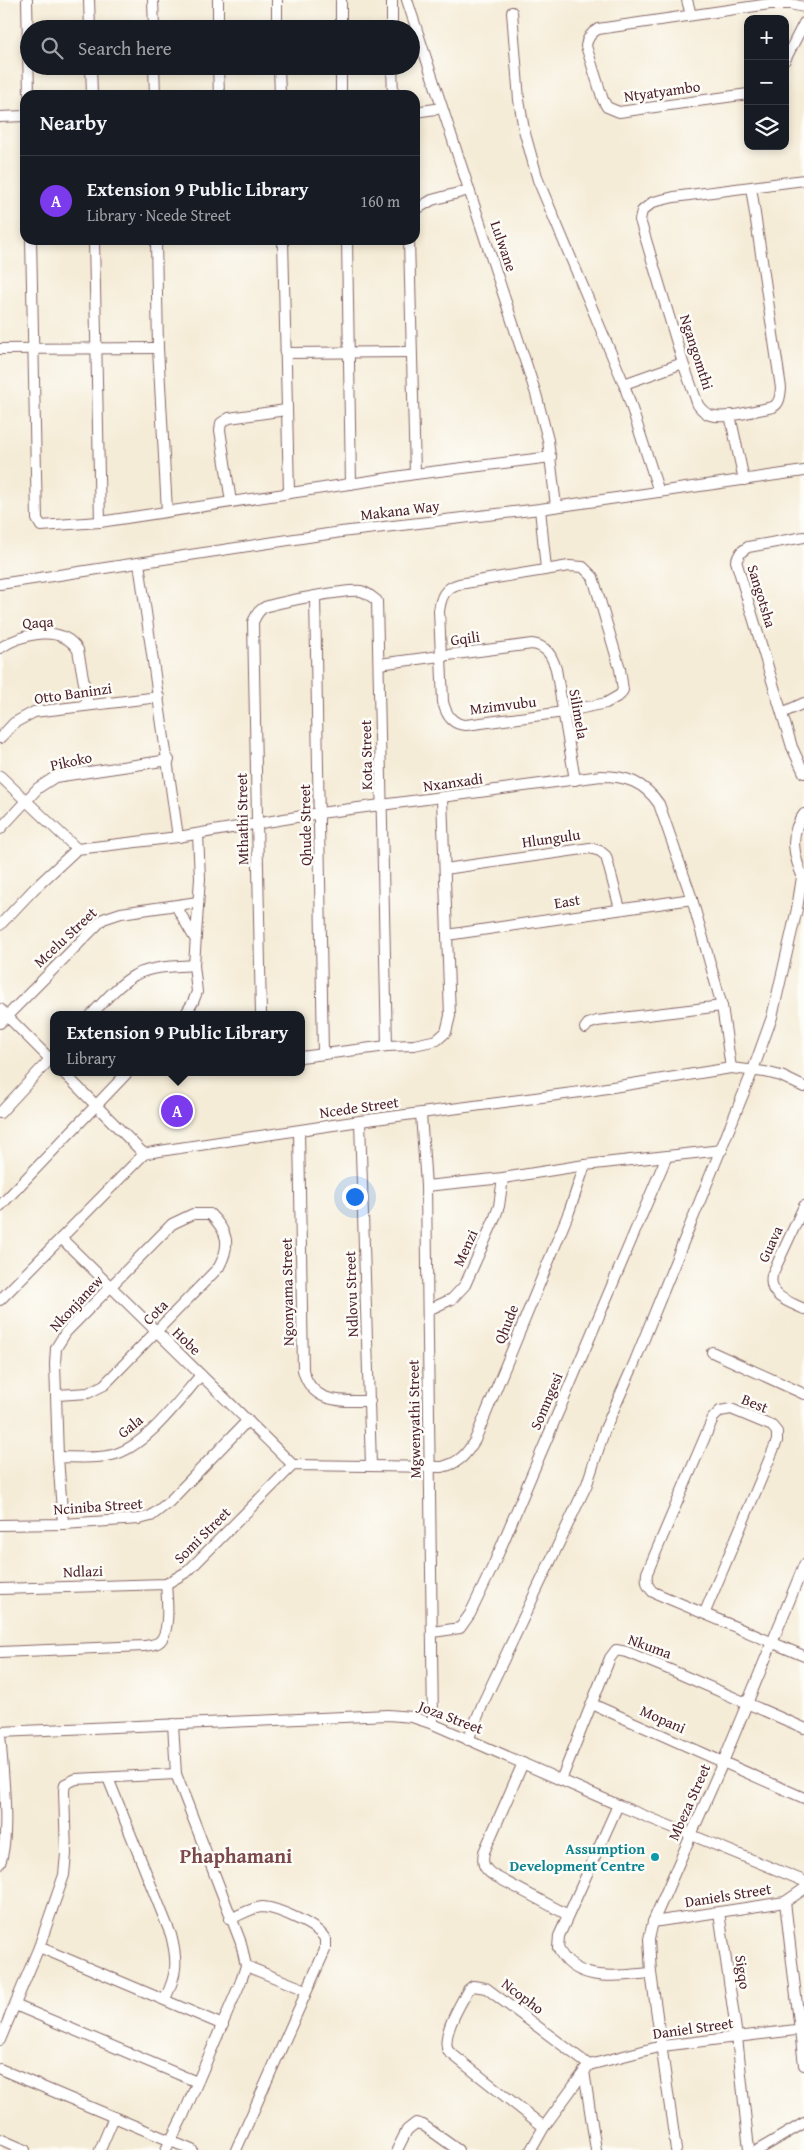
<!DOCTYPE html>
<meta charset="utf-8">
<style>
:root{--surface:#171b24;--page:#20242c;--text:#f1f3f6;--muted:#9ea1a6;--line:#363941;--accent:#7c3aed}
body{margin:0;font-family:"Gentium Book Plus",serif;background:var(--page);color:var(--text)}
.controls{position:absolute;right:15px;top:15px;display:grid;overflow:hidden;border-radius:10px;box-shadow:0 2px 8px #0003}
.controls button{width:45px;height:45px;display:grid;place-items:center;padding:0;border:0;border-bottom:1px solid var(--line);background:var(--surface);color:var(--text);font:25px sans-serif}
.you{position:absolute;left:354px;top:1196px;width:18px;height:18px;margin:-12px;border:4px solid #fff;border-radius:50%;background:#1a73e8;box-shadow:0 0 0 8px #1a73e833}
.badge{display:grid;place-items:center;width:32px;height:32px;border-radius:50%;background:var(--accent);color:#fff;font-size:16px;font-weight:700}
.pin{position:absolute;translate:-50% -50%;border:2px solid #fff;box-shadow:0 1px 5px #0006}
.popup{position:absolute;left:50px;top:1011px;width:255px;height:65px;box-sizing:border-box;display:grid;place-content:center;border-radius:10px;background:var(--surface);filter:drop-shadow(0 1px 4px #0005);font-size:16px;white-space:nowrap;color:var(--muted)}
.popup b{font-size:19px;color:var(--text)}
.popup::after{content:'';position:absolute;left:50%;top:100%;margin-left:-10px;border:10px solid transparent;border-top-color:var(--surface)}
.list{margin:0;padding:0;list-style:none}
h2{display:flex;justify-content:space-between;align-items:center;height:65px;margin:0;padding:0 20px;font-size:21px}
h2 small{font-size:16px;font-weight:400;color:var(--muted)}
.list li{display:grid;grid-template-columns:32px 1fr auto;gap:15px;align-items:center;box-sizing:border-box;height:90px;padding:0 20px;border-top:1px solid var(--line)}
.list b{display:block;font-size:19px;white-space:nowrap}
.list p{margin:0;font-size:16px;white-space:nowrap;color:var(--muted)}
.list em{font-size:16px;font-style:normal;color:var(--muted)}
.icon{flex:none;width:28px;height:28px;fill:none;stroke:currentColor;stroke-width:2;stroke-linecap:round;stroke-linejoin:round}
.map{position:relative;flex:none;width:804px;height:2150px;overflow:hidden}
.search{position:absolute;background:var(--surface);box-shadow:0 2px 8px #0003;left:20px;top:20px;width:400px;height:55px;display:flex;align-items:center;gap:12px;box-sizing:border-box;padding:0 18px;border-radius:28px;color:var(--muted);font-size:19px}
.panel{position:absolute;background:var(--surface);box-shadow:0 2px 8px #0003;left:20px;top:90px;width:400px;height:155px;border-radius:15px}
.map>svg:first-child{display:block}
</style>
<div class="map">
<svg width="804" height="2150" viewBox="0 0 804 2150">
<rect width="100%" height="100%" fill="#fdfcf7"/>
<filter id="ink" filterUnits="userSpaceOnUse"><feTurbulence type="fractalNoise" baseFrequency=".02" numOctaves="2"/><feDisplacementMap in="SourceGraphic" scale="10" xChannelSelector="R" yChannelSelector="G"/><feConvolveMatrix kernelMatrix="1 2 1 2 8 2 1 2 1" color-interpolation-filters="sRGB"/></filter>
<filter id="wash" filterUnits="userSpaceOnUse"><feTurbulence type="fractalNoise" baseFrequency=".0096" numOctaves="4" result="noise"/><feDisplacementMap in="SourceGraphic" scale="20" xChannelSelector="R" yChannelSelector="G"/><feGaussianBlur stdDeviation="1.12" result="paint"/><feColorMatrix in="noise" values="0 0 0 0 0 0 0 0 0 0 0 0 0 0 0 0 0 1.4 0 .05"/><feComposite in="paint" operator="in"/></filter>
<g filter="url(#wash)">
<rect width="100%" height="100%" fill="#f5ecd7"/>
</g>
<g filter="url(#ink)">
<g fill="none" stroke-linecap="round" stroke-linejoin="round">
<defs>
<g id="minor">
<polyline points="27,0 29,95"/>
<polyline points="89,0 90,29"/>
<polyline points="153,0 154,29"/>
<polyline points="218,0 218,29"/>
<polyline points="341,0 341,29"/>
<polyline points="392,0 392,29"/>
<polyline points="407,0 536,394 548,440 556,506"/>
<polyline points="687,0 691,15"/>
<polyline points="512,12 519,100 524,130 538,180 624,384 659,492"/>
<polyline points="277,29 277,0"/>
<polyline points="785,60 804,23"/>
<polyline points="91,66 92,95"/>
<polyline points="154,66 155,95"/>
<polyline points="218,66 219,95"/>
<polyline points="279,66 280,95"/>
<polyline points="341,66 341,95"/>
<polyline points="392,66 393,95"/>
<path d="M748 94 619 112 607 107 603 100 586 46C587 38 591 33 598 29L770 4H790L804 7"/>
<polyline points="415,112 442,108"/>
<polyline points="0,117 25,116"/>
<path d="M751 187 781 388C780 396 780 403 773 407 756 410 725 420 710 415 704 413 701 409 698 405L683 363 640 220 642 211 653 202 674 197 804 180"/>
<polyline points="415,210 432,200 469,190"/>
<polyline points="31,240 37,519 41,526 100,522 415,474 551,457"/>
<polyline points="94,240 100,522"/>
<polyline points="156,240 158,348 167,511"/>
<polyline points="283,240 289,492"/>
<polyline points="347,240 351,484"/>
<polyline points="409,240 415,474"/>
<polyline points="0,349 158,348"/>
<polyline points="285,353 411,352"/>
<polyline points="624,384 683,363"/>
<polyline points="730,415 744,480"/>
<polyline points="231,502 220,430 221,423 229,418 286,410"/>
<polyline points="540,509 546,569"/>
<polyline points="804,537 748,547 741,552 736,561 792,747 804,773"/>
<polyline points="139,563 178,837"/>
<path d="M569 566 583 567 593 577 620 669 623 690 620 695 606 703 564 712 466 725C452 725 446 714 443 702L439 611C441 597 444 588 459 584Z"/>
<polyline points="0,584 341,532 540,509 804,471"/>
<polyline points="315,596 323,1053"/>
<path d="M0 648C22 634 61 623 78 650L88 705"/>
<path d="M379 664 532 644C547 646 552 656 556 669L575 780"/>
<polyline points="782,713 804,703"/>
<polyline points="0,738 14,723 34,712 159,697"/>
<polyline points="0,776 77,849"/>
<path d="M804 814C788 834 794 858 804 880"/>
<polyline points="0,829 38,788 55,777 169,760"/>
<polyline points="445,869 590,848 600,851 606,856 620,909"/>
<polyline points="176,906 194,937"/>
<path d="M0 925 34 889 77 849 178 837 320 813 601 776C626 776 644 782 659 804L692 899 722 1006 731 1068"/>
<polyline points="447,935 692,899"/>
<polyline points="0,1009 53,1062"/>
<path d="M91 1015C104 1001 119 984 135 975 152 966 175 967 194 965"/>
<polyline points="185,1015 193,1002 197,992 194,965 200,878 198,834"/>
<path d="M261 1015 253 622C256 616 258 610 265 607 279 602 347 589 361 591 368 593 372 597 377 601L387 1046"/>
<polyline points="0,1023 103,919 121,913 198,902"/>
<polyline points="585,1028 588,1024 597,1021 722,1006"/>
<polyline points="301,1057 387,1046 414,1045 437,1040 446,1032 450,1016 442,798"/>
<polyline points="63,1072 144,1154"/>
<polyline points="0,1113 53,1056"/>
<polyline points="421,1114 426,1186 433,1724"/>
<polyline points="360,1121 371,1465"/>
<path d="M299 1131 303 1370C312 1404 340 1401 370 1401"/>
<polyline points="426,1186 503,1178 585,1165 722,1150"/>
<polyline points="0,1206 128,1072"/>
<path d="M804 1206 772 1275C768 1297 788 1301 804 1309"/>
<polyline points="61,1238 293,1465"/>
<polyline points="0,1300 144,1154 153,1152 360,1121 588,1091 731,1068 765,1072 781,1076 804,1087"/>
<polyline points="428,1310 452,1299 465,1285 494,1220 499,1206 503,1178"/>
<polyline points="712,1352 804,1394"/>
<path d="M57 1395 88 1393 104 1385 219 1267C231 1244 228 1232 210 1214H193L172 1224 66 1332 56 1348 55 1364 58 1457 63 1524"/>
<path d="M58 1457C75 1457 95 1459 112 1455 145 1448 179 1400 201 1375"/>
<polyline points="0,1525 63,1524 139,1519 151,1516 169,1502 248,1420"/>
<path d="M0 1589 166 1584 188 1571 293 1465 442 1467C459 1463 466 1455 475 1440L569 1212 585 1165"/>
<path d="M705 1612 777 1441V1432L772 1426 731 1409 720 1411 713 1418 647 1573C646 1582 647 1586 653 1592L804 1656"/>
<polyline points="433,1632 460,1628 470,1614 493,1566 666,1158"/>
<path d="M0 1652 144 1646C149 1645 155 1645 159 1642 171 1633 167 1598 166 1584"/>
<polyline points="592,1704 804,1798"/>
<polyline points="0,1732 388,1715 412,1717 433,1724 618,1805 804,1881"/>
<path d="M0 1733C2 1766 11 1834 0 1863"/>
<polyline points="468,1740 483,1703 587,1484 605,1429 633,1366 753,1070 772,1017 797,909 802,877"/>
<path d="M523 1763 484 1852C482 1863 483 1868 493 1875L568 1915"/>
<path d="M108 1778 171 1935C178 1962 177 1974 165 1999"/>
<polyline points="561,1780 610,1658 616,1650 627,1652 673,1671 804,1728"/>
<path d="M618 1805 559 1936 558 1948C575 1984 619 1976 651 1973"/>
<polyline points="785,1902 804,2065"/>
<polyline points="719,1912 737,2037 749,2150"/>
<path d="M230 1919C240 1915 253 1907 263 1907 278 1908 319 1926 325 1939V1950L236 2150"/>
<polyline points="653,1922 785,1902 804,1889"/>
<polyline points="39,1947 223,2025"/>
<polyline points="246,1966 306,1990"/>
<polyline points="15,2005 197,2082"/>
<polyline points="0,2040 39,1947 64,1875 66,1854 64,1791 65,1784 76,1779 176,1774"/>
<polyline points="589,2065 662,2046 804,2029"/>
<polyline points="0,2069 192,2150"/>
<polyline points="584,2071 596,2150"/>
<path d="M544 2127 448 2051C441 2035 460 2005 468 1990L473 1986 486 1988 589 2065"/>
<polyline points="0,2139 25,2150"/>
<polyline points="100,2150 114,2117"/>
<polyline points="166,2150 183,2116 241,1981 246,1966 241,1943 176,1774 173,1724"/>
<polyline points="397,2150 407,2130 416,2123 423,2125 458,2150"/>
<polyline points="531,2150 544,2127 589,2065"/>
<polyline points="676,2150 651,1973 649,1939 653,1922 723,1762 804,1565"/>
<polyline points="758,2150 804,2123"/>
</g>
</defs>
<!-- minor casing -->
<use href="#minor" stroke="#866767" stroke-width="12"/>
<!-- minor -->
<use href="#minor" stroke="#fff" stroke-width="10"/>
</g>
</g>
<!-- markers -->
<circle fill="#0f9aa8" stroke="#fdfcf7" stroke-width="2" cx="655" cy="1857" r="5"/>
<g text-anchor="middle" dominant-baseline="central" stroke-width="5" stroke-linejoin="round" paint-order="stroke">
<!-- street labels -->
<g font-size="15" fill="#4a1f2b" stroke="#fdfcf7">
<text transform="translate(662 91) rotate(-8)">Ntyatyambo</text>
<text transform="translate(504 246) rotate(71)">Lulwane</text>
<text transform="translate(697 352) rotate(72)">Ngangomthi</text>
<text transform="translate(400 510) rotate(-7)">Makana Way</text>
<text transform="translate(762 596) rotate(73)">Sangotsha</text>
<text transform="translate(38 622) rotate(-4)">Qaqa</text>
<text transform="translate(465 638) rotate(-8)">Gqili</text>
<text transform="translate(73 693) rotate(-8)">Otto Baninzi</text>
<text transform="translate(503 705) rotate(-7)">Mzimvubu</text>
<text transform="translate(579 714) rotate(80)">Silimela</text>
<text transform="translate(366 755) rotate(-91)">Kota Street</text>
<text transform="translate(71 761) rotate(-12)">Pikoko</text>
<text transform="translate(453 782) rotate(-8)">Nxanxadi</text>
<text transform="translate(242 819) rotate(-91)">Mthathi Street</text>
<text transform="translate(305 825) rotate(-91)">Qhude Street</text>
<text transform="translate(551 838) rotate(-8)">Hlungulu</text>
<text transform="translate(567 901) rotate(-9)">East</text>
<text transform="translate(65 937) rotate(-43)">Mcelu Street</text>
<text transform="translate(359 1107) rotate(-8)">Ncede Street</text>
<text transform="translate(770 1244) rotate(-65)">Guava</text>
<text transform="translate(465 1248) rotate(-66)">Menzi</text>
<text transform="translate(287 1292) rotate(-91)">Ngonyama Street</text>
<text transform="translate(351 1294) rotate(-92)">Ndlovu Street</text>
<text transform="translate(76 1303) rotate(-47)">Nkonjanew</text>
<text transform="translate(155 1312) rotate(-45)">Cota</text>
<text transform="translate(506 1324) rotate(-68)">Qhude</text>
<text transform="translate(187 1341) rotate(44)">Hobe</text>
<text transform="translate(546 1401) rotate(-67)">Somngesi</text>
<text transform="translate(755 1403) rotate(22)">Best</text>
<text transform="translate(414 1419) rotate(-91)">Mgwenyathi Street</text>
<text transform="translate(130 1426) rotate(-39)">Gala</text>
<text transform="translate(98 1506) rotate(-4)">Nciniba Street</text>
<text transform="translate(202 1535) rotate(-45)">Somi Street</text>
<text transform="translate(83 1571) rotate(-2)">Ndlazi</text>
<text transform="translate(650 1646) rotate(20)">Nkuma</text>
<text transform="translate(451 1717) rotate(21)">Joza Street</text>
<text transform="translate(663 1719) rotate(24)">Mopani</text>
<text transform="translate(689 1802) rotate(-66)">Mbeza Street</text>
<text transform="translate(728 1895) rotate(-9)">Daniels Street</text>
<text transform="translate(743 1972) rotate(82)">Sigqo</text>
<text transform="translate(523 1996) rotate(37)">Ncopho</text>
<text transform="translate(693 2028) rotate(-8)">Daniel Street</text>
</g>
<!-- culture labels -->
<g font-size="15" font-weight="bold" fill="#0d838f" stroke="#fdfcf7" text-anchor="end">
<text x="645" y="1848">Assumption<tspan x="645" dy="17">Development Centre</tspan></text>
</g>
<!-- district labels -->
<g font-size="20" font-weight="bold" fill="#7b484b" stroke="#fdfcf7">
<text x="236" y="1855">Phaphamani</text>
</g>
</g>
</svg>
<div class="controls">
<button>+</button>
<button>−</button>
<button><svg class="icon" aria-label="layers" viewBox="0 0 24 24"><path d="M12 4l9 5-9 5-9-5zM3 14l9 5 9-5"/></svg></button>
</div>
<div class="you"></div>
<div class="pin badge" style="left:177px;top:1111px">A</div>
<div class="popup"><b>Extension 9 Public Library</b>Library</div>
<div class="search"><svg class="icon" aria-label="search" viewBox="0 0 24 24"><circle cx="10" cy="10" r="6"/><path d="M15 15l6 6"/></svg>Search here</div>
<section class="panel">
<h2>Nearby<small></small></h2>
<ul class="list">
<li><span class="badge">A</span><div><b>Extension 9 Public Library</b><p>Library · Ncede Street</p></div><em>160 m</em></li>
</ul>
</section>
</div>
